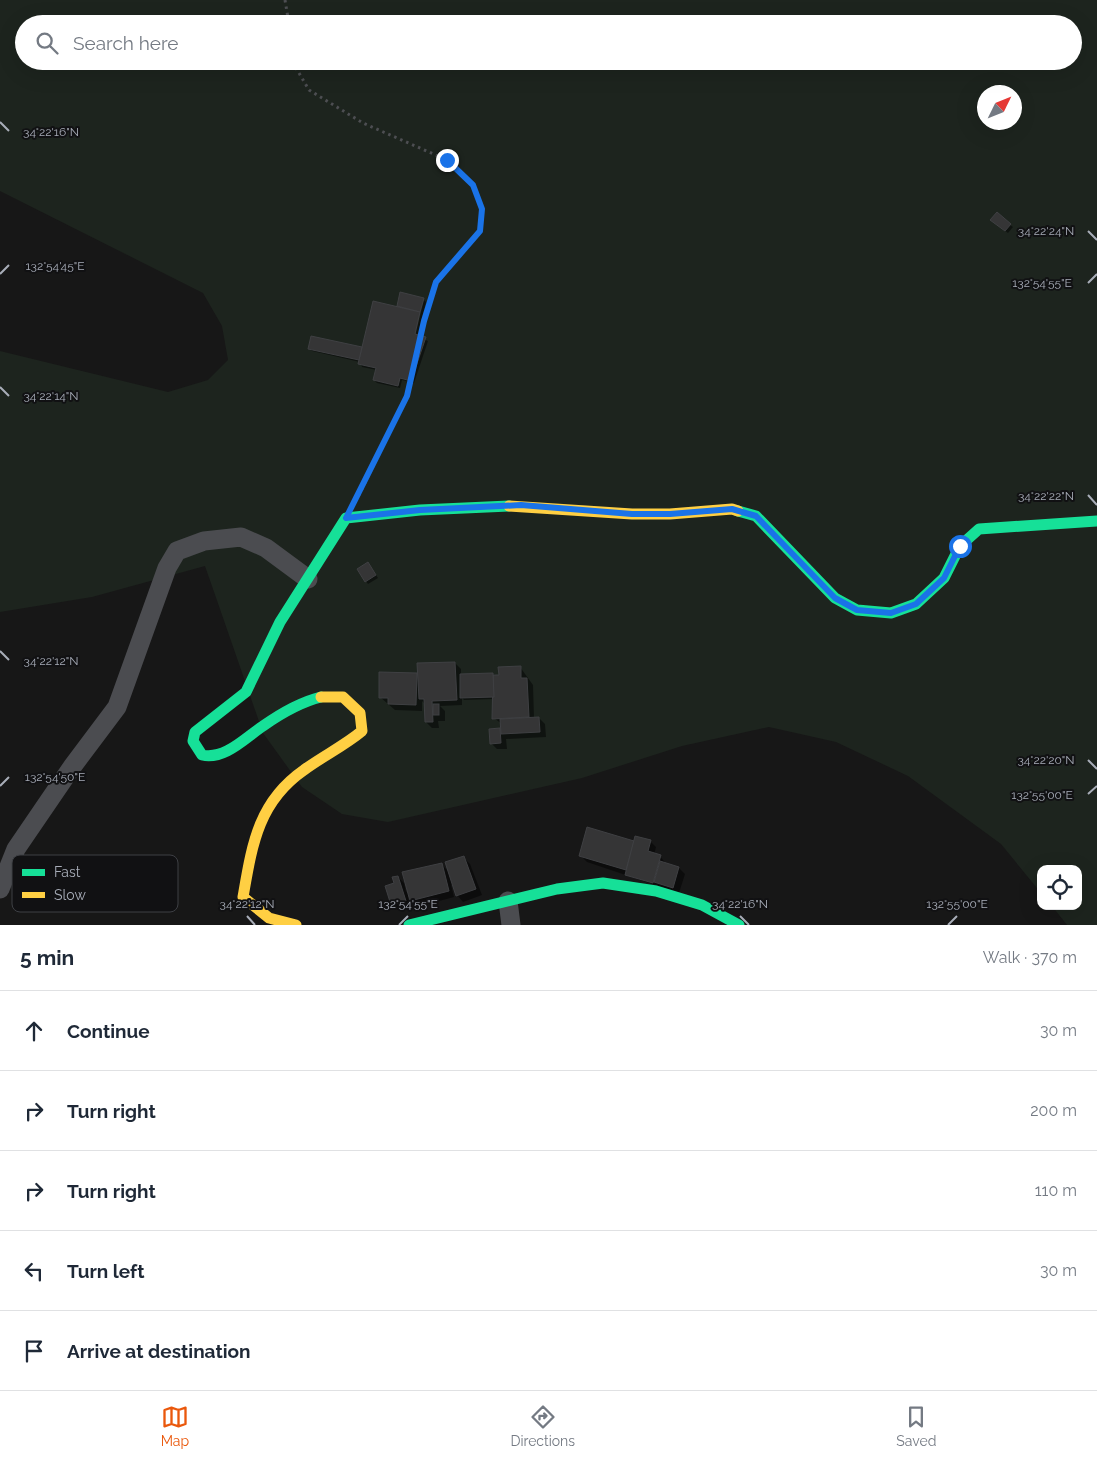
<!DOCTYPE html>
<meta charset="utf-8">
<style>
:root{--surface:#fff;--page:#f6f6f7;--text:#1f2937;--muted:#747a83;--line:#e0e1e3;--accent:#ea580c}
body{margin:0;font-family:Raleway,sans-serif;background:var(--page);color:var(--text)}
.controls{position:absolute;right:15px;bottom:15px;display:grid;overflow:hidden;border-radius:10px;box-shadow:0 5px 20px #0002}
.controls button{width:45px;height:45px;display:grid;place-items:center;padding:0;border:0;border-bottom:1px solid var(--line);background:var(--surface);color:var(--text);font:25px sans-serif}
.compass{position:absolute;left:977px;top:85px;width:45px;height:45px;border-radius:50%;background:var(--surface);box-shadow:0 5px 20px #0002;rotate:47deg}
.stop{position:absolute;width:15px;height:15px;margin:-11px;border:4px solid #1a73e8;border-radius:50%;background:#fff}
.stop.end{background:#1a73e8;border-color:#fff;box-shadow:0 1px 5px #0008}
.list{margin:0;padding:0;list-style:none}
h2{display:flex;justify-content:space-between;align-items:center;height:65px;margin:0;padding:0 20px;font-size:21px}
h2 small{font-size:16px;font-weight:400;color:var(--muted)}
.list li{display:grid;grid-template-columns:32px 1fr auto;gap:15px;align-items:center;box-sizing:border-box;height:80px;padding:0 20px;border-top:1px solid var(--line)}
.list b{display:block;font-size:19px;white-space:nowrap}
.list em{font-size:16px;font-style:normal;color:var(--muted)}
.icon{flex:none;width:28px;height:28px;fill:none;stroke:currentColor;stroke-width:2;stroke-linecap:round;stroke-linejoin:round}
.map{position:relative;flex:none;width:1097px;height:925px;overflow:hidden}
.search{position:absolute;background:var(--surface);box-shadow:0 5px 20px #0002;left:15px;right:15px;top:15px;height:55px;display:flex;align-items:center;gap:12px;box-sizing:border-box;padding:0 18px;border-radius:28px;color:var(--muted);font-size:19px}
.sheet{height:465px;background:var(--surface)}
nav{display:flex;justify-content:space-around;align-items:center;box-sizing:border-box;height:70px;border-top:1px solid var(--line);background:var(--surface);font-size:14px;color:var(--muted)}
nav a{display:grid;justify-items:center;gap:2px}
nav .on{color:var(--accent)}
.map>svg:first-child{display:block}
</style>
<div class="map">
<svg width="1097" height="925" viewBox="0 0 1097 925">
<rect width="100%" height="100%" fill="#171717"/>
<!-- green -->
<path fill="#1d241e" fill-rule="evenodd" d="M0 0H1097V925H1067L1052 906H1078V869H1041V893L1001 844 908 776 836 742 769 727 682 746 582 778 388 822 342 814 302 787 263 733 205 566 92 597 0 612V351L168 392 208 380 228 360 222 326 203 293 0 191ZM24 24H1073V61H24ZM984 92H1014V122H984Z"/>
<!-- shadow -->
<g fill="#0007">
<polygon points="995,223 1010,225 1013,227 1008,233"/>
<polygon points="401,293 422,299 412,340 414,341 424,300 426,302 417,336 428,341 414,383 402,380 400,388 377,383 374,380 377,370 362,367 360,362 312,351 309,349 312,338 363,349 398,308"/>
<polygon points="370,566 378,578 368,584 366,581"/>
<polygon points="455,663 461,669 461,675 493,674 500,676 520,667 533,685 534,718 539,718 545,724 546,737 506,739 507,749 497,749 491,743 499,729 502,732 502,724 494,718 494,699 464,700 462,698 462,705 440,706 445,711 445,721 438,721 439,728 432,728 426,722 425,704 422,701 422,711 395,710 380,697 381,674 419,675"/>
<polygon points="650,841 656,847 654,855 660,856 666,864 679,868 685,874 679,893 587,862 581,856 635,842"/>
<polygon points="464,858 470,864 482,895 463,902 457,895 453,884 451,885 454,897 417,907 408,898 411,906 398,910 392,904 398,877 404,883 406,892 409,891 441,864 449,872"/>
</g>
<!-- building -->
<g fill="#353536" stroke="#3f4043">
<polygon points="997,212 1011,224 1005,231 990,220"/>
<polygon points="400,292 424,298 420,312 397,306"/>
<polygon points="373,301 420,312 415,334 426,337 411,381 400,378 398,386 373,380 376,368 358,364"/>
<polygon points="311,336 362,347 359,360 308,349"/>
<polygon points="368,562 376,575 365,582 357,569"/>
<polygon points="455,662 457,700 432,701 433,722 425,722 424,699 419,699 417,663"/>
<polygon points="521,666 521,678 527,678 529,717 492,719 493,675 499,675 498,667"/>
<polygon points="379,672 417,673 416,705 388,704 388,698 379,698"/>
<polygon points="493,673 494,697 460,698 460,674"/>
<rect x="433" y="704" width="6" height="11"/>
<polygon points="539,717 540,732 501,734 500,719"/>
<polygon points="500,728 501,743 490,744 489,729"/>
<polygon points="587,827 634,841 626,870 579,856"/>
<polygon points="635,836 651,840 648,851 661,855 653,883 625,875"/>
<polygon points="464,856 476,889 456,896 445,862"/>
<polygon points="660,861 679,867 673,888 654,882"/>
<polygon points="442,863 449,891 410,901 402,872"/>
<polygon points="398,876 406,901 391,905 385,886 394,883 392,877"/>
</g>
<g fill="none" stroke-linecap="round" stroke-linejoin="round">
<!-- path -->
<g stroke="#4d4e52" stroke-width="3" stroke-dasharray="2.5 4" stroke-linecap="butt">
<polyline points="285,0 289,24"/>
<polyline points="295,61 296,68 309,90 363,123 447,160 473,185 482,209 480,231 436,282 424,321 407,397 359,495"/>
</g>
<!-- street -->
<g stroke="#4b4c50" stroke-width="19">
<polyline points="0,889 16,849 72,767 117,707 167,568 177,551 204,541 241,537 266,548 308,579"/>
<polyline points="508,901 511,925"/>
</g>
<!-- fast -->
<g stroke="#16e098" stroke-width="11">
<polyline points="738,511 756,516 835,598 857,610 891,613 916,604 944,578 960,546 979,529 1097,521"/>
<path d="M321 697C301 702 280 714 263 726 245 738 225 760 202 755L193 741 195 732 246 692 280 622 346 518 420 510 509 506"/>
<polyline points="409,925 557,889 603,883 656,891 702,905 739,925"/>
</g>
<!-- slow -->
<g stroke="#ffcf43" stroke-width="11">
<polyline points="509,506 632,514 670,514 732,509 738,511"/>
<path d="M296 925 269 918 243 897C252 845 258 802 304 770 323 756 344 746 362 731L360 713 343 697H321"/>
</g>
</g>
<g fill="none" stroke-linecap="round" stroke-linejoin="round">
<!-- route -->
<polyline stroke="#1a73e8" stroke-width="6" points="447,160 473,185 482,209 480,231 436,282 424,321 407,396 346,518 420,510 521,505 632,514 670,514 732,509 756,516 835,598 857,610 891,613 916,604 944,578 960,546"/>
</g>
<!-- ticks -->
<path fill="none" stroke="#a8adb8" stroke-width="2" d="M0 122 9 131M1088 231 1097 240M0 274 9 265M1088 283 1097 274M0 387 9 396M1088 495 1097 505M0 651 9 660M1088 760 1097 769M0 786 9 777M1088 794 1097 786M247 916 255 925M740 916 749 925M399 925 408 916M948 925 957 916"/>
<!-- legend -->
<rect x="12" y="855" width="166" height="57" rx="8" fill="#111113" stroke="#3e4045" stroke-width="1"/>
<rect x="22" y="869" width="23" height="7" fill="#16e098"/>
<rect x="22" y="892" width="23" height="6" fill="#ffcf43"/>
<g font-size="14" fill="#a8adb8">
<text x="54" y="877">Fast</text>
<text x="54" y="900">Slow</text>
</g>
<g font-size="12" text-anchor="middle" fill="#a8adb8" stroke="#111113" stroke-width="4" stroke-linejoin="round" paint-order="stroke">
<text x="51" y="136">34°22'16"N</text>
<text x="1046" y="235">34°22'24"N</text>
<text x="55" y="270">132°54'45"E</text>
<text x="1042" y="287">132°54'55"E</text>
<text x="51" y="400">34°22'14"N</text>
<text x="1046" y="500">34°22'22"N</text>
<text x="51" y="665">34°22'12"N</text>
<text x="1046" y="764">34°22'20"N</text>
<text x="55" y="781">132°54'50"E</text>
<text x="1042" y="799">132°55'00"E</text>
<text x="247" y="908">34°22'12"N</text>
<text x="740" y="908">34°22'16"N</text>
<text x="408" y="908">132°54'55"E</text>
<text x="957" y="908">132°55'00"E</text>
</g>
</svg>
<div class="controls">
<button><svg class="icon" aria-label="locate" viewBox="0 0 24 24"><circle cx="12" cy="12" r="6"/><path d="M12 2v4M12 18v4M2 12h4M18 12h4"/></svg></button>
</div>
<svg class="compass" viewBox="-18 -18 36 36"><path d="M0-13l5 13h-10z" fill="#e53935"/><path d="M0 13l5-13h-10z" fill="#747a83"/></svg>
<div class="stop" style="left:960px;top:546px"></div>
<div class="stop end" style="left:447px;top:160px"></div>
<div class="search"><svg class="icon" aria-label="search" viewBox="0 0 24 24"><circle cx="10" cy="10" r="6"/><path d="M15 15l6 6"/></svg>Search here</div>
</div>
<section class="sheet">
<h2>5 min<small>Walk · 370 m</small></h2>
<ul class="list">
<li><svg class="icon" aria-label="ahead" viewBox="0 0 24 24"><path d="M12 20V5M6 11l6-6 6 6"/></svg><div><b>Continue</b></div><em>30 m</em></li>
<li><svg class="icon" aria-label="right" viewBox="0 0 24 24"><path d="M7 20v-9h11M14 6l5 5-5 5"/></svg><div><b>Turn right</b></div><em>200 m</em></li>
<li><svg class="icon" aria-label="right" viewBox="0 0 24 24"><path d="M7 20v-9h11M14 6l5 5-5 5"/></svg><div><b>Turn right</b></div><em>110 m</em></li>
<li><svg class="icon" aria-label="left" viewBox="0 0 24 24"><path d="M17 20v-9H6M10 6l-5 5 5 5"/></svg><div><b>Turn left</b></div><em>30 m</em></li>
<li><svg class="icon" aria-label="arrive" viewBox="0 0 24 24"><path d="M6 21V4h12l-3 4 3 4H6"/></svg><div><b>Arrive at destination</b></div></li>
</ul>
</section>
<nav>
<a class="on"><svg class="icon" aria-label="map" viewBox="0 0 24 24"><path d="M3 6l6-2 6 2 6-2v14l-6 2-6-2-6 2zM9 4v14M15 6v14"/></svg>Map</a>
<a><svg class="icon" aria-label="directions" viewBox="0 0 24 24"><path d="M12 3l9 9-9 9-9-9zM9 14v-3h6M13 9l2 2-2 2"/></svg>Directions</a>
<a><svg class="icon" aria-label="saved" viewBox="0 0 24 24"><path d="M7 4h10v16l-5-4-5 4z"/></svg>Saved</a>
</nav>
